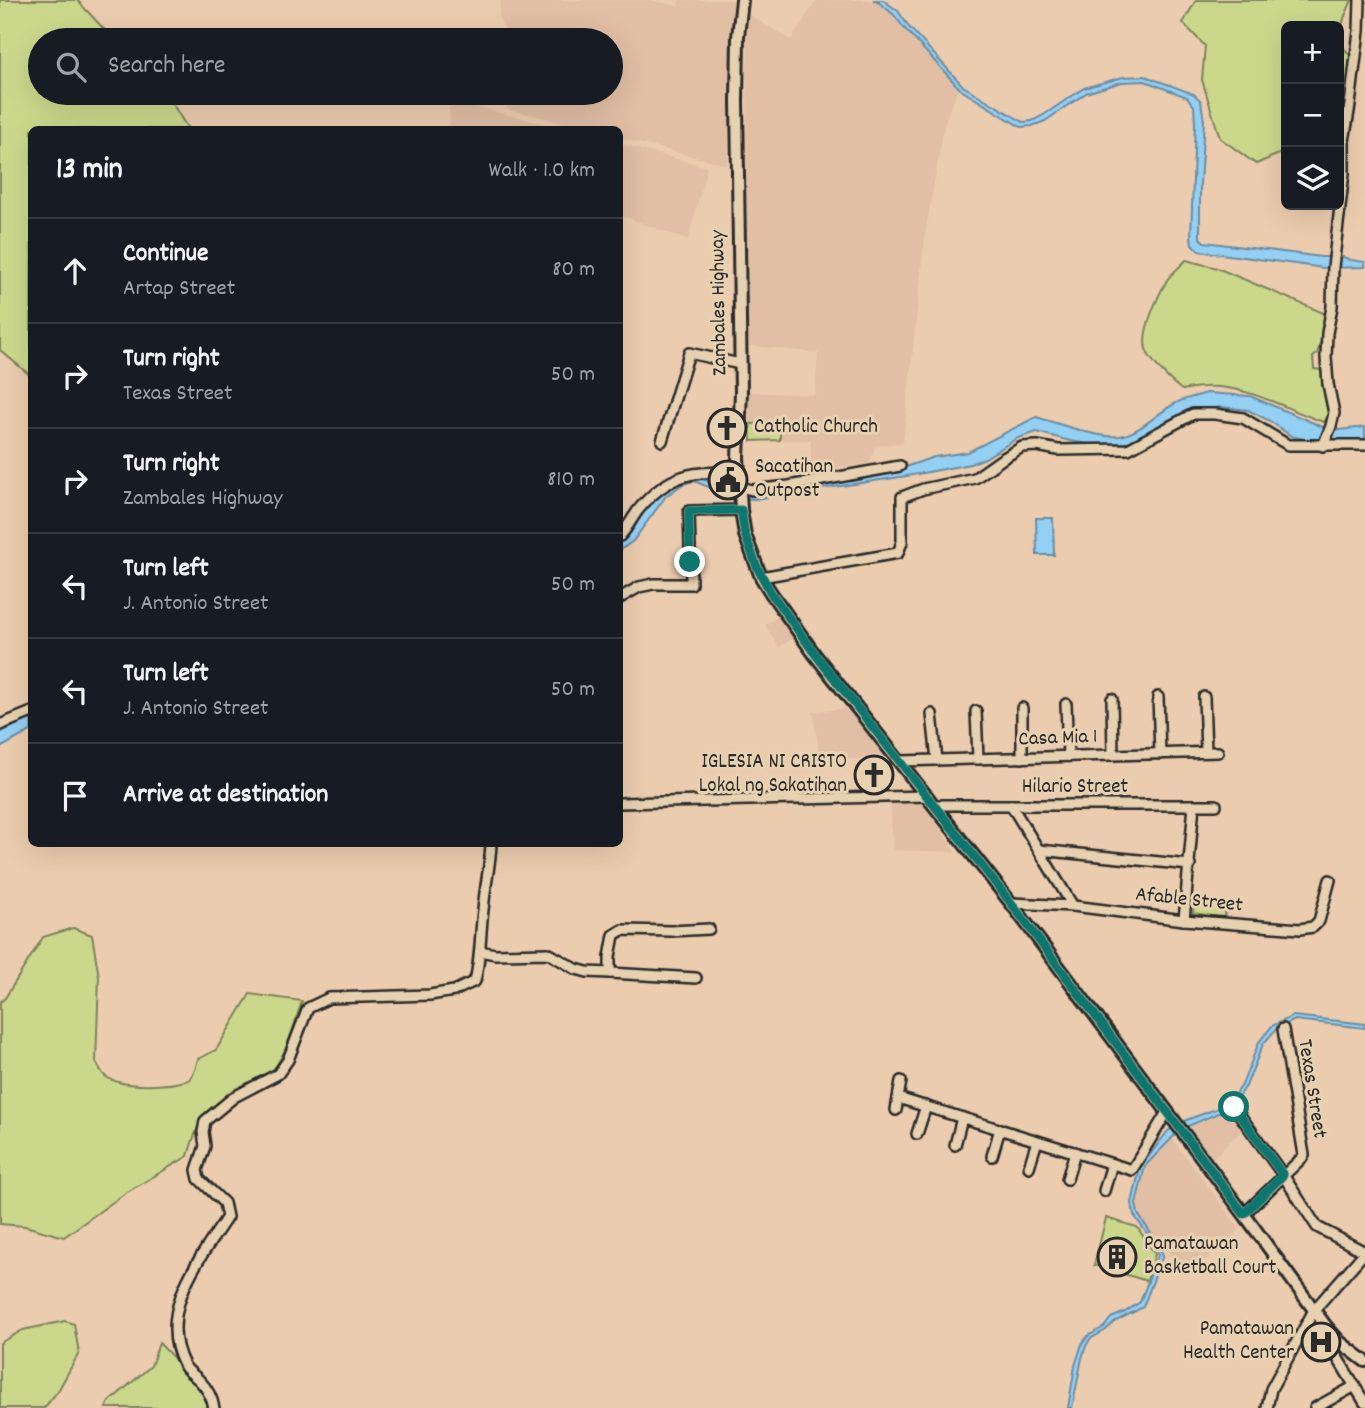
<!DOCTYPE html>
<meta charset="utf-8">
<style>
:root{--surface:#171b24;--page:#242831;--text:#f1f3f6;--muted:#9ea1a6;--line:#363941}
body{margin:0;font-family:Dekko,sans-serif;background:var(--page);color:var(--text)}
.controls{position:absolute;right:21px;top:21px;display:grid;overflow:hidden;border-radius:10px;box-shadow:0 7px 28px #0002}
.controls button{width:63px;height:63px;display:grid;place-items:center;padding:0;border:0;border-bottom:2px solid var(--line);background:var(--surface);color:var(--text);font:35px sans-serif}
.stop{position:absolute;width:21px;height:21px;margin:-16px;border:5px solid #0f766e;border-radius:50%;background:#fff}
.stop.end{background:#0f766e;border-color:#fff;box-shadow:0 2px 7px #0008}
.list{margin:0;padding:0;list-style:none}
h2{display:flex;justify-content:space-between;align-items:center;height:91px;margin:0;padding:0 28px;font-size:30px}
h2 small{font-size:23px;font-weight:400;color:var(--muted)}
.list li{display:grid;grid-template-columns:46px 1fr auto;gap:21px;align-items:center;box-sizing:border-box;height:105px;padding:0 28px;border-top:2px solid var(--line)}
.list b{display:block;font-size:26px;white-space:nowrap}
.list p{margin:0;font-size:23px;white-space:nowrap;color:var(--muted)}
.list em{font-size:23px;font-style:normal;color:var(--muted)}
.icon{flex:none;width:38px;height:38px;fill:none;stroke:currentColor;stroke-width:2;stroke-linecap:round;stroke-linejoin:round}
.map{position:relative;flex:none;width:1365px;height:1408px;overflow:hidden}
.search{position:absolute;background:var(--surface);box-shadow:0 7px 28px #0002;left:28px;top:28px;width:595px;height:77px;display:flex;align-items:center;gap:18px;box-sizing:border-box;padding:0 24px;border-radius:38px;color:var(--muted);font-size:26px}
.panel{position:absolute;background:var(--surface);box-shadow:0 7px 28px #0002;left:28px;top:126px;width:595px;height:721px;border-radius:10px}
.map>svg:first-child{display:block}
</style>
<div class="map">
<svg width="1365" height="1408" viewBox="0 0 1365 1408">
<rect width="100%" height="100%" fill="#ecccae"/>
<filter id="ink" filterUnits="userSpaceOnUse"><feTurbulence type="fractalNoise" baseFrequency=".0143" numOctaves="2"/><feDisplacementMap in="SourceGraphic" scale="14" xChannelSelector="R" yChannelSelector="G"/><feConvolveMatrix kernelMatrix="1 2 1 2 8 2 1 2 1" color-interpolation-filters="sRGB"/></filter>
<g filter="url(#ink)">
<!-- built -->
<g fill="#e1bea4">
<polygon points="501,0 650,0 678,6 679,0 734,0 727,165 620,138 620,130 588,129 507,109 510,93 611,93 611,40 510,40 499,18"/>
<polygon points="817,0 868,0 880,5 893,16 903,29 958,89 945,121 925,235 903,442 875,447 870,463 811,471 811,440 780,440 780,423 750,424 748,392 815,395 818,353 746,345 747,80 748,14 791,40"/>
<polygon points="449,100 564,129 450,129"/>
<polygon points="620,144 707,167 688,240 620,215"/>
<polygon points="782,614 797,636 779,647 765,625"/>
<polygon points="850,708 889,758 820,759 813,712"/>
<polygon points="920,796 955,852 893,850 890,797"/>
<polygon points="1233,1108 1246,1126 1213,1158 1189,1127"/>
<polygon points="1172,1139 1240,1229 1188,1276 1164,1247 1159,1244 1139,1214 1136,1204 1146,1167"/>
</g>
<!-- green -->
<g fill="#cbd88c" stroke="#7b825c" stroke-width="2">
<polygon points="0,0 77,0 114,40 40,40 40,93 162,93 172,103 188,129 32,130 31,376 0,350"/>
<polygon points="1196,0 1352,0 1344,18 1339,42 1339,26 1286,26 1286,151 1256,164 1220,138 1202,80 1205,46 1183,23"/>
<polygon points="1339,43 1352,57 1340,134 1339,133"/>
<path d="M1186 260 1217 268 1326 314 1322 338 1317 354 1313 357 1314 369 1322 370 1331 413 1324 422C1285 409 1246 384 1204 387 1196 387 1189 389 1182 390 1172 383 1149 360 1146 349 1141 331 1158 296 1167 280 1172 273 1180 267 1186 260Z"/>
<polygon points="780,423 780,440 751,441 750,424"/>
<polygon points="1195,899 1226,903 1224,918 1193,913"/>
<path d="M73 928 92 935 99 977 96 1062C99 1067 101 1072 105 1076 122 1089 169 1086 189 1080L195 1070 198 1059 216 1050 250 994 302 1001C294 1024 286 1059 268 1075 260 1081 248 1085 239 1090 205 1107 198 1120 188 1156L124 1194 64 1237 25 1226 0 1224V1002L5 998 43 937Z"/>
<polygon points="1106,1218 1137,1227 1155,1254 1147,1281 1094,1265"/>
<polygon points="65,1321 74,1324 79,1353 58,1391 44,1408 0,1408 0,1343 23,1330"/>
<polygon points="159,1343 206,1391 211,1408 106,1408 109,1402 151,1366"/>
</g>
<!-- water -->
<g fill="#94cff4" stroke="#6a8da4" stroke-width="2">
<polygon points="873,0 883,0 898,11 909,27 963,86 1023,122 1032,121 1042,116 1084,88 1123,77 1145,76 1194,94 1201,101 1204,121 1200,184 1200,238 1204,242 1213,243 1321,257 1343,257 1351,260 1365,262 1365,267 1324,268 1199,251 1192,244 1191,236 1195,123 1194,106 1187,97 1145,81 1122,82 1086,93 1045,121 1032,126 1021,127 961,90 905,29 894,15 881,4"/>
<path d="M1207 393 1250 396 1323 427 1339 430 1365 427V442H1317L1291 436 1270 421 1248 410 1222 407 1190 411 1169 420 1128 445 1103 446 1070 441 1037 432 1018 438 985 458 970 464 907 476 755 499 736 498 694 481 683 484 666 496 633 541 620 550V540L624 537C642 513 661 474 696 478 710 480 724 488 738 491L832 479 905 467 934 457 968 452 1036 417C1057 423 1100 439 1120 436 1140 433 1158 412 1176 403 1185 398 1197 396 1207 393Z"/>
<polygon points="1036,518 1053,518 1054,555 1037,555"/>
<polygon points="31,717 31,731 0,748 0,733"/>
<polygon points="1293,1016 1365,1024 1365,1028 1295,1020 1276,1029 1263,1044 1246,1086 1232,1107 1188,1126 1173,1137 1145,1166 1136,1204 1138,1214 1158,1244 1163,1255 1143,1307 1114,1322 1106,1330 1090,1339 1086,1346 1082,1358 1072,1408 1068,1408 1075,1366 1082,1344 1088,1336 1104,1327 1111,1318 1125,1312 1140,1302 1158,1255 1154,1244 1134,1215 1132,1203 1140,1168 1168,1131 1184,1121 1229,1104 1242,1085 1259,1042 1272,1026"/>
</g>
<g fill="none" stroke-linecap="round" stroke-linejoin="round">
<defs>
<g id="minor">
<polyline points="662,441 689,353 740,364"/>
<polyline points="1323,446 1331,426 1334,413 1328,384 1326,357 1327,333 1332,307 1333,267 1344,173 1344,141 1350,105 1359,31 1360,0"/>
<polyline points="740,487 752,490 789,486 900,466"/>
<path d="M620 536C627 529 632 518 639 509 670 472 694 471 739 473"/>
<polyline points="761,577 898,553 902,542 902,497 923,489 975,478 1002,459 1022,447 1037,446 1058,450 1128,449 1193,414 1215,414 1243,418 1288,445 1365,445"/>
<polyline points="620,598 639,587 653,584 691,584 689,511 741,510"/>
<polyline points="1158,697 1160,754"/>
<polyline points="1204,697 1206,752"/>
<polyline points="1112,699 1113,755"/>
<polyline points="1066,704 1068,756"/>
<polyline points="1022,708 1022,758"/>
<polyline points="976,711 978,759"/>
<polyline points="932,714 937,760"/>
<polyline points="0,725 32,712"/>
<polyline points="900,761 1218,752"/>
<polyline points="620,803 928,796"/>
<polyline points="935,805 1216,805"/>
<polyline points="1011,805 1073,906"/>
<polyline points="1039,850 1190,865"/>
<polyline points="1011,903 1073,906 1184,920 1300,929 1313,927 1319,921 1330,880"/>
<polyline points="1184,920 1194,805"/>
<polyline points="480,951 495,954 548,953 576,969 587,972 610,973 610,957 614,935 622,930 671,931 709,929"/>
<polyline points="610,973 696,978"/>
<polyline points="898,1098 1132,1170 1167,1112"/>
<polyline points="1234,1107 1283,1175 1317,1227 1365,1252"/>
<polyline points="896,1110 901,1081"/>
<polyline points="917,1134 926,1106"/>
<polyline points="955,1145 962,1118"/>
<polyline points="992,1156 1000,1129"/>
<polyline points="1029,1167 1037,1141"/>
<polyline points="1067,1179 1075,1152"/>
<polyline points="1104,1191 1112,1164"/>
<polyline points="1244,1214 1302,1158 1304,1155 1283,1029"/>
<polyline points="1325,1326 1331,1348"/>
<polyline points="1337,1357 1365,1403"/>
<path d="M214 1408C212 1397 207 1388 199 1380 194 1375 187 1371 184 1365 156 1312 199 1260 227 1217L224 1203 199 1179 197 1170 205 1146 203 1132 205 1121 234 1097 278 1074 288 1060 308 1008 329 998 430 995 454 991 475 981C481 957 480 934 483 910 485 887 490 866 491 844"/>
<polyline points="1267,1408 1271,1389 1314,1310 1365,1252"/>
<polyline points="1315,1408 1355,1386"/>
</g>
<polyline id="major" points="742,0 738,37 737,101 741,392 738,457 741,510 745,535 761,577 771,593 815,655 1011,903 1244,1214 1325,1325 1340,1342 1365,1361"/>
</defs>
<!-- minor casing -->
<use href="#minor" stroke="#2b2b2b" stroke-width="14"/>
<!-- major casing -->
<use href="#major" stroke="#2b2b2b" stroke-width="16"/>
<!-- minor -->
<use href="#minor" stroke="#e7d1b0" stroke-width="9"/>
<!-- major -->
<use href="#major" stroke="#e7d1b0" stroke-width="10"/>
</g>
</g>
<g fill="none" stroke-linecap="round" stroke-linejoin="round" filter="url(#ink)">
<!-- route -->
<polyline stroke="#0f766e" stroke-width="9" points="690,562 689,511 741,510 745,535 757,567 771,593 816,655 1011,903 1244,1214 1283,1175 1234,1107"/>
</g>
<!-- icons -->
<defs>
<symbol id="church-ring" viewBox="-11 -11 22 22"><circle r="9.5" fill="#e7d1b0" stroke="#2b2b2b" stroke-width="1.5"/><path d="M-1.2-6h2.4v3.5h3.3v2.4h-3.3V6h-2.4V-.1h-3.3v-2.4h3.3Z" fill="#2b2b2b"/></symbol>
<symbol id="civic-ring" viewBox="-11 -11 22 22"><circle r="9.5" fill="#e7d1b0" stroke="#2b2b2b" stroke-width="1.5"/><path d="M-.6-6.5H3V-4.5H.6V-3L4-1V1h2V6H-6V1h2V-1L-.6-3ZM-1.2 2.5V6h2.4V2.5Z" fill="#2b2b2b"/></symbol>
<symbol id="building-ring" viewBox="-11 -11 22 22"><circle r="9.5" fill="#e7d1b0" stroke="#2b2b2b" stroke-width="1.5"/><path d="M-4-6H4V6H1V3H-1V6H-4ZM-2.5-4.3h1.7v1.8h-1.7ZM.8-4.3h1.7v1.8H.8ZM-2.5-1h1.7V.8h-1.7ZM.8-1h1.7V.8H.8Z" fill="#2b2b2b"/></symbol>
<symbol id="hospital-ring" viewBox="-11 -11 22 22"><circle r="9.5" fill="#e7d1b0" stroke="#2b2b2b" stroke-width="1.5"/><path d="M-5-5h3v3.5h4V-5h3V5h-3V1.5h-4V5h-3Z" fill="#2b2b2b"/></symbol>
</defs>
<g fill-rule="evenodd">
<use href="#church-ring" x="705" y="406" width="44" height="44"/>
<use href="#civic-ring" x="706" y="458" width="44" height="44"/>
<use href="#church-ring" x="852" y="753" width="44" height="44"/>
<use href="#building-ring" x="1095" y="1235" width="44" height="44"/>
<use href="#hospital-ring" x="1299" y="1320" width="44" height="44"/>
</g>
<g text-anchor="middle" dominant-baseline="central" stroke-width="6" stroke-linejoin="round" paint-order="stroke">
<!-- street labels -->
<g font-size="21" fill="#2b2b2b" stroke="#e7d1b0">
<text transform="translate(720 303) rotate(-91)">Zambales Highway</text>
<text transform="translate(1058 739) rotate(-2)">Casa Mia 1</text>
<text x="1075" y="788">Hilario Street</text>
<text transform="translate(1189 901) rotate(6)">Afable Street</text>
<text transform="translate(1311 1089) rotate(81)">Texas Street</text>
</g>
<!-- poi labels -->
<g font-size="21" fill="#2b2b2b" stroke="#e7d1b0" text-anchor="start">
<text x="754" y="428">Catholic Church</text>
<text x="755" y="468">Sacatihan<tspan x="755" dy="24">Outpost</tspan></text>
<text x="847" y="763" text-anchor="end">IGLESIA NI CRISTO<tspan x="847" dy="24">Lokal ng Sakatihan</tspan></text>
<text x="1144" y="1245">Pamatawan<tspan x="1144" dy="24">Basketball Court</tspan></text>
<text x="1294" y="1330" text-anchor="end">Pamatawan<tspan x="1294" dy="24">Health Center</tspan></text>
</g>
</g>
</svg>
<div class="controls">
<button>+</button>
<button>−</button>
<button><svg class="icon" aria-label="layers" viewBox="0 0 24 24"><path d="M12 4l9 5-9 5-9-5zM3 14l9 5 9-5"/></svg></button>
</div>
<div class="stop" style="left:1234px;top:1107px"></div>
<div class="stop end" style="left:690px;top:562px"></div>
<div class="search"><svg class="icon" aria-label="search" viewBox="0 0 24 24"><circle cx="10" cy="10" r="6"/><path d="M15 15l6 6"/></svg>Search here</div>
<section class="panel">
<h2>13 min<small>Walk · 1.0 km</small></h2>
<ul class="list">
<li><svg class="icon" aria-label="ahead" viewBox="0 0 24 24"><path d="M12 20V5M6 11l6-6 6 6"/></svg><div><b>Continue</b><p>Artap Street</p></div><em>80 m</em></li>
<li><svg class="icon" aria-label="right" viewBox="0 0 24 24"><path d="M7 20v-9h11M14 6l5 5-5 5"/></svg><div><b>Turn right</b><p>Texas Street</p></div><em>50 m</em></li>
<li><svg class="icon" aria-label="right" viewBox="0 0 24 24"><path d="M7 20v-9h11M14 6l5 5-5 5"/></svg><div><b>Turn right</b><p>Zambales Highway</p></div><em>810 m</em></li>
<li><svg class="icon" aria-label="left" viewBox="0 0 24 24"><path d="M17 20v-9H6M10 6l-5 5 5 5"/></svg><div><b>Turn left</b><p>J. Antonio Street</p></div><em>50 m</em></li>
<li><svg class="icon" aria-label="left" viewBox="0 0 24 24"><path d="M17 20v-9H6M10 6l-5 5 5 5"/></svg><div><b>Turn left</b><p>J. Antonio Street</p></div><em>50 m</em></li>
<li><svg class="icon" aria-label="arrive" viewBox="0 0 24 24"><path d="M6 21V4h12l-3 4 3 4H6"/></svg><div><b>Arrive at destination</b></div></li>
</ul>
</section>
</div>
